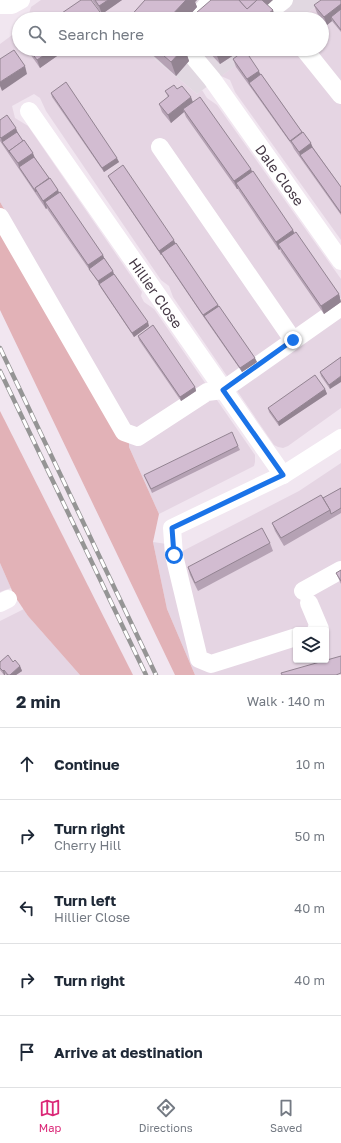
<!DOCTYPE html>
<meta charset="utf-8">
<style>
:root{--surface:#fff;--page:#f2f2f3;--text:#1f2937;--muted:#747a83;--line:#e0e1e3;--accent:#db2777}
body{margin:0;font-family:"Golos Text",sans-serif;background:var(--page);color:var(--text)}
.controls{position:absolute;right:12px;bottom:12px;display:grid;overflow:hidden;border-radius:4px;box-shadow:0 1px 3px #0004}
.controls button{width:36px;height:36px;display:grid;place-items:center;padding:0;border:0;border-bottom:1px solid var(--line);background:var(--surface);color:var(--text);font:20px sans-serif}
.stop{position:absolute;width:12px;height:12px;margin:-9px;border:3px solid #1a73e8;border-radius:50%;background:#fff}
.stop.end{background:#1a73e8;border-color:#fff;box-shadow:0 1px 4px #0008}
.list{margin:0;padding:0;list-style:none}
h2{display:flex;justify-content:space-between;align-items:center;height:52px;margin:0;padding:0 16px;font-size:17px}
h2 small{font-size:13px;font-weight:400;color:var(--muted)}
.list li{display:grid;grid-template-columns:26px 1fr auto;gap:12px;align-items:center;box-sizing:border-box;height:72px;padding:0 16px;border-top:1px solid var(--line)}
.list b{display:block;font-size:15px;white-space:nowrap}
.list p{margin:0;font-size:13px;white-space:nowrap;color:var(--muted)}
.list em{font-size:13px;font-style:normal;color:var(--muted)}
.icon{flex:none;width:22px;height:22px;fill:none;stroke:currentColor;stroke-width:2;stroke-linecap:round;stroke-linejoin:round}
.map{position:relative;flex:none;width:341px;height:675px;overflow:hidden}
.search{position:absolute;background:var(--surface);box-shadow:0 1px 3px #0004;left:12px;right:12px;top:12px;height:44px;display:flex;align-items:center;gap:10px;box-sizing:border-box;padding:0 14px;border-radius:22px;color:var(--muted);font-size:15px}
.sheet{height:412px;background:var(--surface)}
nav{display:flex;justify-content:space-around;align-items:center;box-sizing:border-box;height:56px;border-top:1px solid var(--line);background:var(--surface);font-size:11px;color:var(--muted)}
nav a{display:grid;justify-items:center;gap:2px}
nav .on{color:var(--accent)}
.map>svg:first-child{display:block}
</style>
<div class="map">
<svg width="341" height="675" viewBox="0 0 341 675">
<rect width="100%" height="100%" fill="#f1e6f0"/>
<!-- residential -->
<g fill="#e5d5e3" fill-rule="evenodd">
<polygon points="41,0 155,0 142,19 32,19 29,14 31,7"/>
<polygon points="325,0 341,0 341,240 235,92 230,80 221,76 258,49 322,49 322,19 299,19"/>
<polygon points="19,30 19,49 143,49 197,94 202,90 207,98 217,105 341,279 341,408 288,446 283,448 278,447 274,445 173,297 169,286 161,280 46,111 40,98 34,94 12,106 15,118 28,126 142,292 141,296 144,302 154,309 255,455 255,462 254,466 159,514 129,447 129,427 80,339 0,202 0,44"/>
<path d="M341 463V675H195L167 609 153 542 167 544 171 557 299 491ZM296 630H326V660H296Z"/>
<polygon points="0,563 11,588 0,592"/>
<polygon points="24,609 28,616 80,675 0,675 0,621"/>
</g>
<!-- industrial -->
<g fill="#e1d8e1">
<polygon points="155,0 325,0 299,19 143,19"/>
<polygon points="143,49 258,49 197,94"/>
</g>
<!-- green -->
<g fill="#e2b2b7">
<polygon points="0,202 80,339 129,427 129,447 159,514 153,542 167,609 195,675 175,675 0,310"/>
<polygon points="0,411 133,675 80,675 28,616 14,595 0,563"/>
</g>
<g fill="none" stroke-linecap="round" stroke-linejoin="round">
<!-- minor -->
<g stroke="#fff" stroke-width="18">
<polyline points="0,5 12,5 21,0"/>
<polyline points="270,11 284,0"/>
<polyline points="195,19 211,0"/>
<polyline points="187,49 212,79 341,261"/>
<polyline points="304,49 341,95"/>
<polyline points="29,111 283,475"/>
<polyline points="160,147 293,340"/>
<polyline points="0,217 124,432 138,437 207,392 223,390 341,307"/>
<polyline points="303,591 341,570"/>
<polyline points="0,603 8,599"/>
<polyline points="309,603 320,629 316,630"/>
<polyline points="296,637 211,664 199,659 174,555 172,528 283,475 341,438"/>
</g>
<defs>
<g id="rail">
<polyline points="0,348 156,675"/>
<polyline points="0,371 146,675"/>
</g>
</defs>
<!-- rail casing -->
<use href="#rail" stroke="#959595" stroke-width="4.5"/>
<!-- rail -->
<use href="#rail" stroke="#fff" stroke-width="3" stroke-dasharray="9" stroke-linecap="butt"/>
</g>
<!-- wall -->
<g fill="#b5a2b4">
<polygon points="92,0 122,0 102,14"/>
<polygon points="145,0 197,0 195,2 197,7 186,19 128,19"/>
<polygon points="341,0 341,32 332,21 327,25 317,13 314,5"/>
<polygon points="28,49 67,49 40,68 28,51"/>
<polygon points="146,49 185,49 189,61 176,76"/>
<polygon points="206,49 243,49 220,64"/>
<polygon points="233,59 261,74 341,187 341,215 294,149 292,145 236,67"/>
<polygon points="177,89 191,97 192,102 251,169 252,172 293,230 294,233 339,294 341,302 324,314 281,252 280,249 279,250 239,191 238,189 237,189 186,117 184,112 171,123 162,112 159,104 168,97 165,91"/>
<polygon points="51,93 119,162 104,172 52,97"/>
<polygon points="0,120 17,132 49,178 58,190 59,193 103,255 104,258 113,271 114,274 149,326 134,337 101,288 100,285 48,210 47,208 46,209 0,141"/>
<polygon points="108,176 175,243 257,362 242,372 205,319 163,257 162,254 161,255 110,180"/>
<polygon points="138,336 195,387 196,391 181,401 139,340"/>
<polygon points="341,357 330,389 321,376 320,372"/>
<polygon points="325,389 327,394 279,426 269,412 268,408"/>
<polygon points="238,446 240,450 152,493 144,475"/>
<polygon points="341,488 341,513 284,546 275,531 272,523 323,498"/>
<polygon points="270,543 273,551 198,591 190,575 188,567"/>
<polygon points="341,570 341,584 336,573"/>
<polygon points="0,662 13,662 20,666 22,671 16,675 6,675 5,674 4,675 0,670"/>
</g>
<!-- shaded-wall -->
<g fill="#938492">
<polygon points="108,0 122,0 102,14 99,6"/>
<polygon points="186,0 197,0 195,2 197,7 186,19 169,19 169,18"/>
<polygon points="262,0 273,0 252,19"/>
<polygon points="341,4 341,15 331,17 332,21 327,25 324,17"/>
<polygon points="273,10 276,19 261,19"/>
<polygon points="100,12 102,19 89,19"/>
<polygon points="161,14 163,19 157,19"/>
<polygon points="53,49 67,49 40,68 37,60"/>
<polygon points="183,49 185,49 189,61 176,76 171,62"/>
<polygon points="222,49 243,49 220,64 216,53"/>
<polygon points="25,66 27,74 2,91 0,86 0,82"/>
<polygon points="259,71 262,79 249,83 247,79"/>
<polygon points="191,97 194,105 183,109 184,112 171,123 168,115"/>
<polygon points="16,128 19,136 2,142 1,138"/>
<polygon points="311,143 314,151 300,155 299,152"/>
<polygon points="33,153 36,161 19,167 18,163"/>
<polygon points="117,158 119,162 104,172 102,168"/>
<polygon points="251,169 254,177 236,183 238,189 237,189 234,181"/>
<polygon points="58,190 61,198 45,202 47,208 46,209 43,201"/>
<polygon points="293,230 296,238 278,244 280,249 279,250 276,242"/>
<polygon points="174,240 176,245 161,255 159,251"/>
<polygon points="103,255 106,263 89,269 88,265"/>
<polygon points="113,271 114,275 99,285 98,281"/>
<polygon points="339,294 341,302 324,314 321,306"/>
<polygon points="218,305 220,309 204,316 205,319 203,315"/>
<polygon points="148,322 149,326 134,337 132,333"/>
<polygon points="255,358 257,362 242,372 240,368"/>
<polygon points="341,376 341,382 330,389 329,385"/>
<polygon points="195,387 196,391 181,401 180,397"/>
<polygon points="325,389 327,394 279,426 278,422"/>
<polygon points="20,666 22,671 16,675 10,675"/>
<polygon points="4,670 5,674 5,675 4,675 3,671"/>
</g>
<!-- building -->
<g fill="#d2bcd1" stroke="#938492">
<polygon points="81,0 91,0 100,12 89,19 62,19 59,15"/>
<polygon points="95,0 108,0 99,6"/>
<polygon points="145,0 186,0 169,18 161,14 157,19 128,19"/>
<polygon points="211,0 239,0 247,9 257,0 262,0 273,10 261,19 189,19"/>
<polygon points="239,0 257,0 247,9"/>
<polygon points="321,0 341,0 341,4 324,17 314,5"/>
<polygon points="341,9 341,30 331,17"/>
<polygon points="29,49 53,49 37,60"/>
<polygon points="156,49 183,49 171,62"/>
<polygon points="212,49 222,49 216,53"/>
<polygon points="14,50 25,66 0,82 0,59"/>
<polygon points="245,50 259,71 247,79 233,59"/>
<polygon points="261,74 302,132 290,141 249,83"/>
<polygon points="66,82 117,158 102,168 51,93"/>
<polygon points="174,85 177,89 182,86 191,97 168,115 159,104 169,96 165,91"/>
<polygon points="200,97 251,169 234,181 183,109"/>
<polygon points="7,115 16,128 1,138 0,137 0,120"/>
<polygon points="17,132 23,141 9,151 11,154 2,142"/>
<polygon points="303,132 311,143 299,152 291,141"/>
<polygon points="24,140 33,153 18,163 9,151"/>
<polygon points="312,147 341,187 341,213 300,155"/>
<polygon points="34,157 49,178 35,188 36,192 19,167"/>
<polygon points="123,165 174,240 159,251 108,176"/>
<polygon points="253,171 293,230 276,242 236,183"/>
<polygon points="50,178 58,190 43,201 35,188"/>
<polygon points="60,192 103,255 88,265 45,202"/>
<polygon points="296,232 339,294 321,306 278,244"/>
<polygon points="176,243 218,305 203,315 161,253"/>
<polygon points="104,258 113,271 98,281 89,269"/>
<polygon points="114,274 148,322 132,333 99,284"/>
<polygon points="219,306 255,358 240,368 204,316"/>
<polygon points="153,325 195,387 180,397 138,336"/>
<polygon points="341,357 341,376 329,385 320,372"/>
<polygon points="315,375 325,389 278,422 268,408"/>
<polygon points="232,432 238,446 151,489 144,475"/>
<polygon points="341,488 341,508 331,514 330,510 323,498"/>
<polygon points="321,495 330,510 281,538 272,523"/>
<polygon points="262,528 270,543 195,583 188,567"/>
<polygon points="341,570 341,581 336,573"/>
<polygon points="8,655 13,662 15,660 20,666 10,675 8,675 4,670 3,671 0,668 0,662"/>
<polygon points="341,656 341,673 336,675 282,675 281,673"/>
</g>
<g fill="none" stroke-linecap="round" stroke-linejoin="round">
<!-- route -->
<polyline stroke="#1a73e8" stroke-width="5" points="174,555 172,528 283,475 223,390 293,340"/>
</g>
<g text-anchor="middle" dominant-baseline="central" stroke-width="3" stroke-linejoin="round" paint-order="stroke">
<!-- street labels -->
<g font-size="14" fill="#433643" stroke="#fff">
<text transform="translate(280 175) rotate(54)">Dale Close</text>
<text transform="translate(156 293) rotate(55)">Hillier Close</text>
</g>
</g>
</svg>
<div class="controls">
<button><svg class="icon" aria-label="layers" viewBox="0 0 24 24"><path d="M12 4l9 5-9 5-9-5zM3 14l9 5 9-5"/></svg></button>
</div>
<div class="stop" style="left:174px;top:555px"></div>
<div class="stop end" style="left:293px;top:340px"></div>
<div class="search"><svg class="icon" aria-label="search" viewBox="0 0 24 24"><circle cx="10" cy="10" r="6"/><path d="M15 15l6 6"/></svg>Search here</div>
</div>
<section class="sheet">
<h2>2 min<small>Walk · 140 m</small></h2>
<ul class="list">
<li><svg class="icon" aria-label="ahead" viewBox="0 0 24 24"><path d="M12 20V5M6 11l6-6 6 6"/></svg><div><b>Continue</b></div><em>10 m</em></li>
<li><svg class="icon" aria-label="right" viewBox="0 0 24 24"><path d="M7 20v-9h11M14 6l5 5-5 5"/></svg><div><b>Turn right</b><p>Cherry Hill</p></div><em>50 m</em></li>
<li><svg class="icon" aria-label="left" viewBox="0 0 24 24"><path d="M17 20v-9H6M10 6l-5 5 5 5"/></svg><div><b>Turn left</b><p>Hillier Close</p></div><em>40 m</em></li>
<li><svg class="icon" aria-label="right" viewBox="0 0 24 24"><path d="M7 20v-9h11M14 6l5 5-5 5"/></svg><div><b>Turn right</b></div><em>40 m</em></li>
<li><svg class="icon" aria-label="arrive" viewBox="0 0 24 24"><path d="M6 21V4h12l-3 4 3 4H6"/></svg><div><b>Arrive at destination</b></div></li>
</ul>
</section>
<nav>
<a class="on"><svg class="icon" aria-label="map" viewBox="0 0 24 24"><path d="M3 6l6-2 6 2 6-2v14l-6 2-6-2-6 2zM9 4v14M15 6v14"/></svg>Map</a>
<a><svg class="icon" aria-label="directions" viewBox="0 0 24 24"><path d="M12 3l9 9-9 9-9-9zM9 14v-3h6M13 9l2 2-2 2"/></svg>Directions</a>
<a><svg class="icon" aria-label="saved" viewBox="0 0 24 24"><path d="M7 4h10v16l-5-4-5 4z"/></svg>Saved</a>
</nav>
